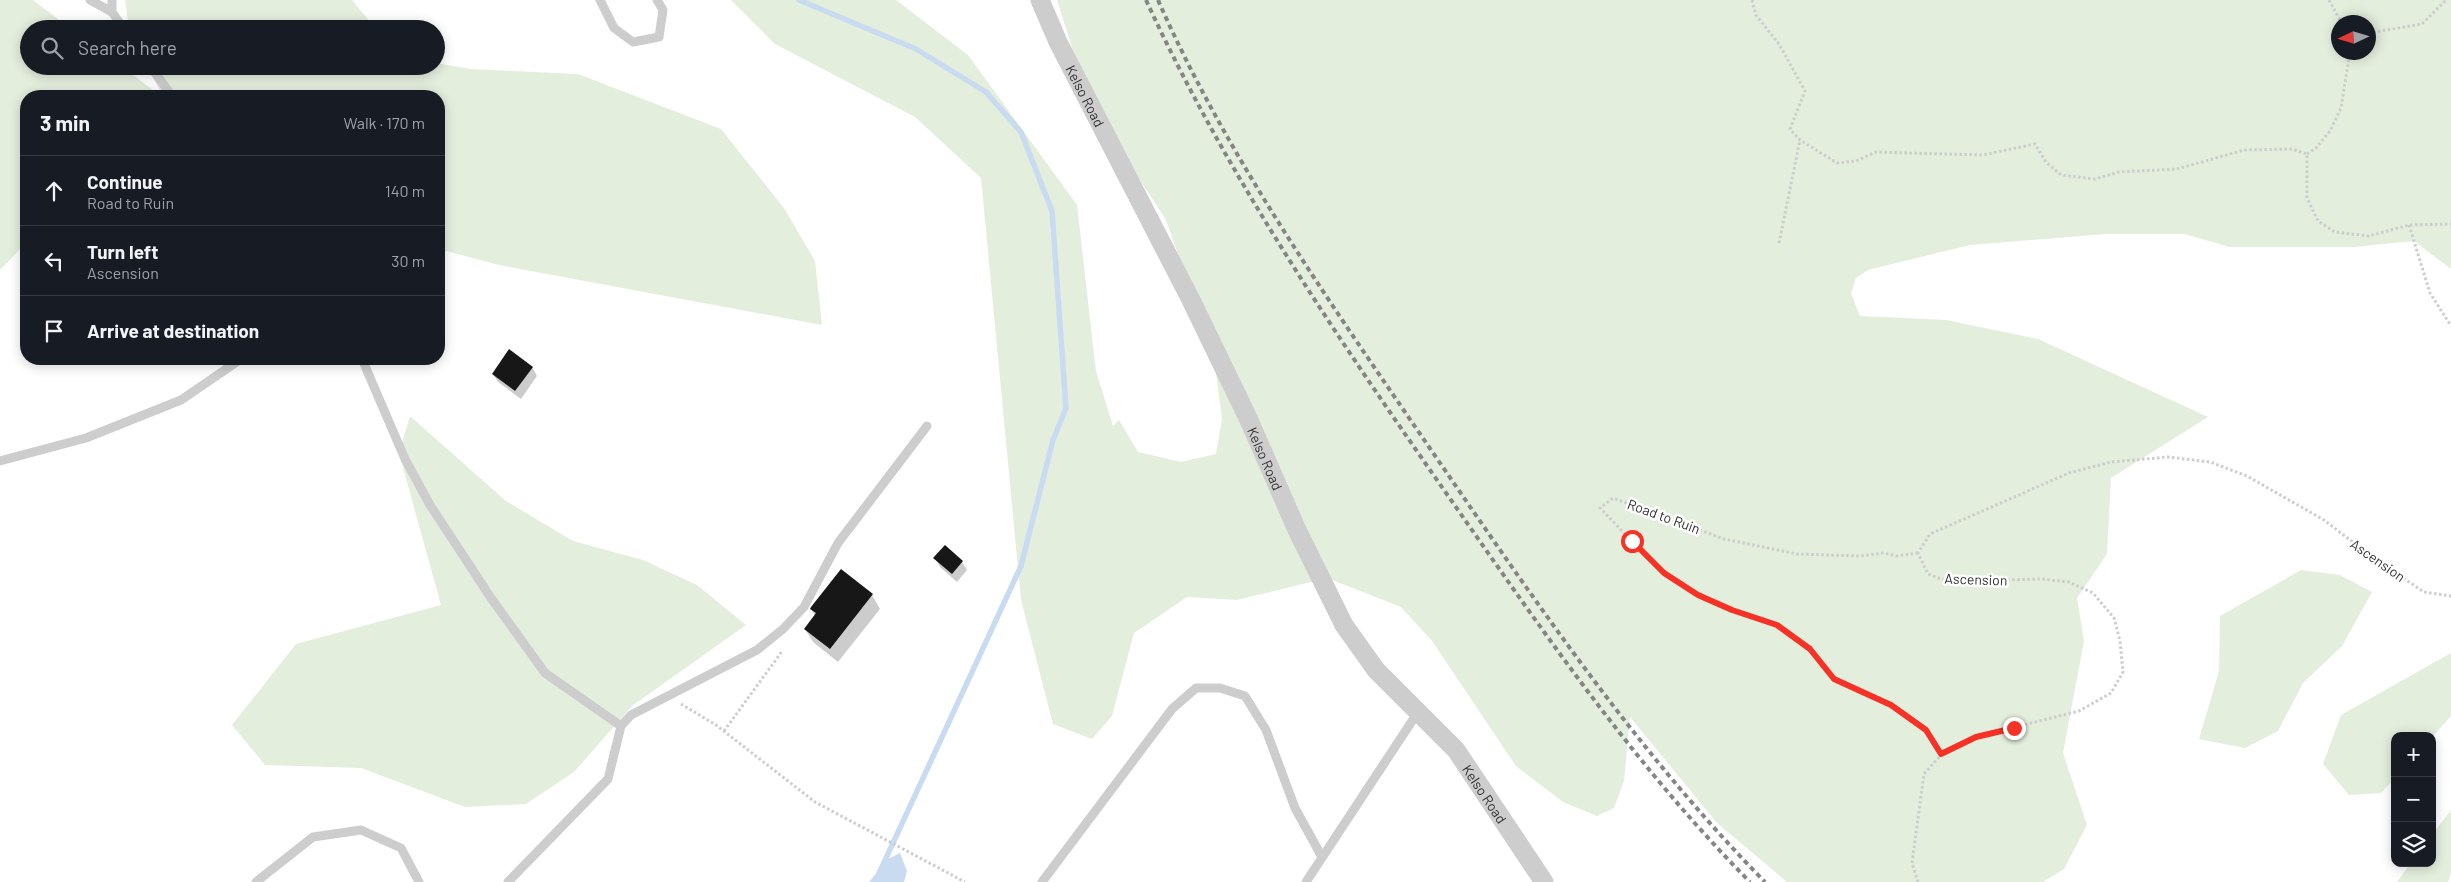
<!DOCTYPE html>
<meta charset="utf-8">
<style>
:root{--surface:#171b24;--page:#242831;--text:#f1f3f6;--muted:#9ea1a6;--line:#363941}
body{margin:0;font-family:Barlow,sans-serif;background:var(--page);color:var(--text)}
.controls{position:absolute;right:15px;bottom:15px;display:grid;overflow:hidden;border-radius:10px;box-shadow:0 2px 12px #0003}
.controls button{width:45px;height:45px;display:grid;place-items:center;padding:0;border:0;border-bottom:1px solid var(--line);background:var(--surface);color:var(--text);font:25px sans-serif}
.compass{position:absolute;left:2331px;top:15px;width:45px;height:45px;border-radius:50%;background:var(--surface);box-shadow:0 2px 12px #0003;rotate:266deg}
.stop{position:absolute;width:15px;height:15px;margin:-11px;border:4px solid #f53225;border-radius:50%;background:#fff}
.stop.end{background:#f53225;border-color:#fff;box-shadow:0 1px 5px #0008}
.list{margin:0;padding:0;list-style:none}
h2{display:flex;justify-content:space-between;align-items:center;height:65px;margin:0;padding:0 20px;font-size:21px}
h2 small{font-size:16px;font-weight:400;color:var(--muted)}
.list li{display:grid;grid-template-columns:32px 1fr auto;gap:15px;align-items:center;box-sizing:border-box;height:70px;padding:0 20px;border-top:1px solid var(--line)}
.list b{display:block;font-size:19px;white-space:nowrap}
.list p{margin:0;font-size:16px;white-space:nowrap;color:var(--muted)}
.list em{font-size:16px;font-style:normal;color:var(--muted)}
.icon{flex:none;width:28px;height:28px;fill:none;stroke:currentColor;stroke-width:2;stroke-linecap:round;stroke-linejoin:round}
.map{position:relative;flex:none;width:2451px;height:882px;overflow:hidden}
.search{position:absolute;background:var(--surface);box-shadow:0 2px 12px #0003;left:20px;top:20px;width:425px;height:55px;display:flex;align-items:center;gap:12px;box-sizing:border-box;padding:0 18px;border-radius:28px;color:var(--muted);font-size:19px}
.panel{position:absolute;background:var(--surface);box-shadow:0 2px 12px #0003;left:20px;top:90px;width:425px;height:275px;border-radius:20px}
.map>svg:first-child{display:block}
</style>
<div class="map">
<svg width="2451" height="882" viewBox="0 0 2451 882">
<rect width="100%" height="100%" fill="#fff"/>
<!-- green -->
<g fill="#e4eedd" fill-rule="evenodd">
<polygon points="0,0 33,0 71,29 29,29 29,66 121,66 161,96 26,96 26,243 0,270"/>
<polygon points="125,0 352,0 376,29 129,29"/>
<path d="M731 0H896L968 55 1077 205 1096 371 1113 426 1119 420 1138 452 1181 462 1216 454 1222 419 1214 357 1166 220 1089 102 1057 0H2451V269L2414 241 2355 247H2230L2184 234H2106L1970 245 1868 270 1856 278 1851 293 1860 316 1946 320 2038 339 2208 417 2111 478 2107 554 2077 598 2084 641 2063 753 2087 825 2064 869 2043 882H1787L1717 823 1630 717 1624 781 1614 808 1597 816 1563 802 1516 766 1432 641 1401 607 1327 578 1237 600 1187 597 1134 633 1112 716 1092 739 1053 724 1021 600 981 178 915 117 775 44ZM2338 22H2368V52H2338Z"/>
<polygon points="436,63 471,69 578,74 721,129 784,208 815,261 822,325 499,265 439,249 439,96 163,96 147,66 436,66"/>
<polygon points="410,416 506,501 573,541 643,560 697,585 746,625 632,706 574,772 526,804 465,807 361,768 265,765 232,725 296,644 441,605 399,453"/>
<polygon points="2301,570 2340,575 2372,592 2342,646 2303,683 2278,731 2245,748 2199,739 2219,671 2220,616"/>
<polygon points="2451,653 2451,716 2432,737 2395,736 2395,778 2381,793 2349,795 2323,764 2341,715"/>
<polygon points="2451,810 2451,873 2448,882 2397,882 2411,863 2432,863 2432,835"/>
</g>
<!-- water -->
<polygon fill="#c8dbf0" points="900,853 907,871 904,882 869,882 888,859"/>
<!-- shadow -->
<g fill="#0003">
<polygon points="532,367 537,376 521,399 498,382 493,374"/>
<polygon points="935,558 962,562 967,570 957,582 940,567"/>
<polygon points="872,595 880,609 838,662 813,642 805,629 815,616 811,609"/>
</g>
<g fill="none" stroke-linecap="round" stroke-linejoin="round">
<!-- stream -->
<polyline stroke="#c8dbf0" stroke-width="5.5" points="799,0 916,49 986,92 1021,132 1052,211 1066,408 1053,440 1021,566 875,882"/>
</g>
<!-- building -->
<g fill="#171717">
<polygon points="509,349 533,367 515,391 492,374"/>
<polygon points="945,545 963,561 952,574 933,558"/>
<polygon points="841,569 873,594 830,649 804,629 816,613 810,609 811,607"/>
</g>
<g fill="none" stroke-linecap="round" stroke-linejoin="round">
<!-- path -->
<g stroke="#cdcdcd" stroke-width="3" stroke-dasharray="2.5 2.5" stroke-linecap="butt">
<polyline points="1752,0 1756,15 1779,44 1805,91 1790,129 1800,140 1837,163 1856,161 1876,152 1983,155 2035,144 2046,162 2061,175 2095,179 2119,172 2177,169 2244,150 2292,149 2307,154 2307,198 2318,221 2335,232 2369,236 2409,225 2451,224"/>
<polyline points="2329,0 2341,22"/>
<polyline points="2368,33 2422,24 2446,0"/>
<polyline points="2307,154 2316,148 2330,131 2341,108 2350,52"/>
<polyline points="2409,225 2430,293 2451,326"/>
<polyline points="1779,243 1800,140"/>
<polyline points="1918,553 1896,556 1884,553 1860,556 1797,554 1724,539 1613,498 1600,508 1645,555 1664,573 1698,595 1732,610 1777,625 1810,649 1834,679 1891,705 1927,730 1941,755"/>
<polyline points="681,704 716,725 815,802 965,882"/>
<polyline points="724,731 783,650"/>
<polyline points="1918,882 1912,863 1924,774 1941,755 1976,737 2079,711 2111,693 2123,672 2120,641 2114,618 2093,593 2069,582 2042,579 1965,581 1941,579 1928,574 1918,553 1930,534 2069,473 2111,462 2168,457 2210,462 2247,476 2324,520 2375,559 2424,592 2451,596"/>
</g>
<!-- lane -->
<g stroke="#cdcdcd" stroke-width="9">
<polyline points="90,0 112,12 124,29"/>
<polyline points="600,0 614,28 633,42 659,37 663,10 657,0"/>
<polyline points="112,12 112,0"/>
<polyline points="150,66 172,96"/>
<polyline points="362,359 405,459 430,505 491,598 545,673 621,726 608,779 508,882"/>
<polyline points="0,461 86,438 181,400 241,359"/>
<polyline points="621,726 631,715 757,650 783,629 804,607 838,543 927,426"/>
<polyline points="256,882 313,837 361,830 401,848 419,882"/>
<polyline points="1042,882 1172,709 1196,688 1220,688 1245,696 1266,730 1295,808 1322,857"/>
<polyline points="1306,882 1418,712"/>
</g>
<!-- street -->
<path stroke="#cdcdcd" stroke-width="19" id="s1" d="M1040 0 1058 42 1191 300 1248 418 1297 530 1344 625 1376 670 1456 750 1544 882"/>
<!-- rail -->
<g stroke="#858585" stroke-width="4" stroke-dasharray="5 4" stroke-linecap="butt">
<path d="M1146 0C1228 178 1339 340 1451 500 1544 633 1636 767 1750 882"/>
<path d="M1158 0C1228 159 1331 304 1429 447 1533 598 1636 751 1765 882"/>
</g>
</g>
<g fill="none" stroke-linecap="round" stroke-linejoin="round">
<!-- route -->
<polyline stroke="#f53225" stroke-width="6" points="1632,541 1664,573 1698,595 1732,610 1777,625 1810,649 1834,679 1891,705 1926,730 1941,754 1976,737 2014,728"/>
</g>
<g text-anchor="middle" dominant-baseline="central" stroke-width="5" stroke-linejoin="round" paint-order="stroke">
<!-- street labels -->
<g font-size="14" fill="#303030" stroke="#fff">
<text stroke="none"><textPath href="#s1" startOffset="106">Kelso Road</textPath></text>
<text stroke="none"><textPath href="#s1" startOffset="511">Kelso Road</textPath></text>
<text transform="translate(1664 516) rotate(20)">Road to Ruin</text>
<text transform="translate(2378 560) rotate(35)">Ascension</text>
<text transform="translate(1976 579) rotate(2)">Ascension</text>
<text stroke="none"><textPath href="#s1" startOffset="916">Kelso Road</textPath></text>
</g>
</g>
</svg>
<div class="controls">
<button>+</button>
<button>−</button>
<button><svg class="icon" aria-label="layers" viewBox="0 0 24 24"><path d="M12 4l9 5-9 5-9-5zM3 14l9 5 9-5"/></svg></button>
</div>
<svg class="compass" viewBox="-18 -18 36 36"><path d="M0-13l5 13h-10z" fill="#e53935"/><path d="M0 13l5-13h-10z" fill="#9ea1a6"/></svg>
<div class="stop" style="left:1632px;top:541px"></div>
<div class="stop end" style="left:2014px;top:728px"></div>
<div class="search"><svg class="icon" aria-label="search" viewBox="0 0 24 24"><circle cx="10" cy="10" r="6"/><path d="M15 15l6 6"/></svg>Search here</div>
<section class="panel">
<h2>3 min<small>Walk · 170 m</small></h2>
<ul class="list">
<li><svg class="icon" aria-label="ahead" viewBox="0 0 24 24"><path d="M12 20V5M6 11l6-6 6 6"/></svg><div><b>Continue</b><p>Road to Ruin</p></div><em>140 m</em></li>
<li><svg class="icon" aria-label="left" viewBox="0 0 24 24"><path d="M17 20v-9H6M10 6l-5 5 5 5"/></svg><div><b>Turn left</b><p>Ascension</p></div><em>30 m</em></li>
<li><svg class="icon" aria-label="arrive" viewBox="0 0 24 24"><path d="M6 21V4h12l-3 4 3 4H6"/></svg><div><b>Arrive at destination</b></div></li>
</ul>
</section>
</div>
